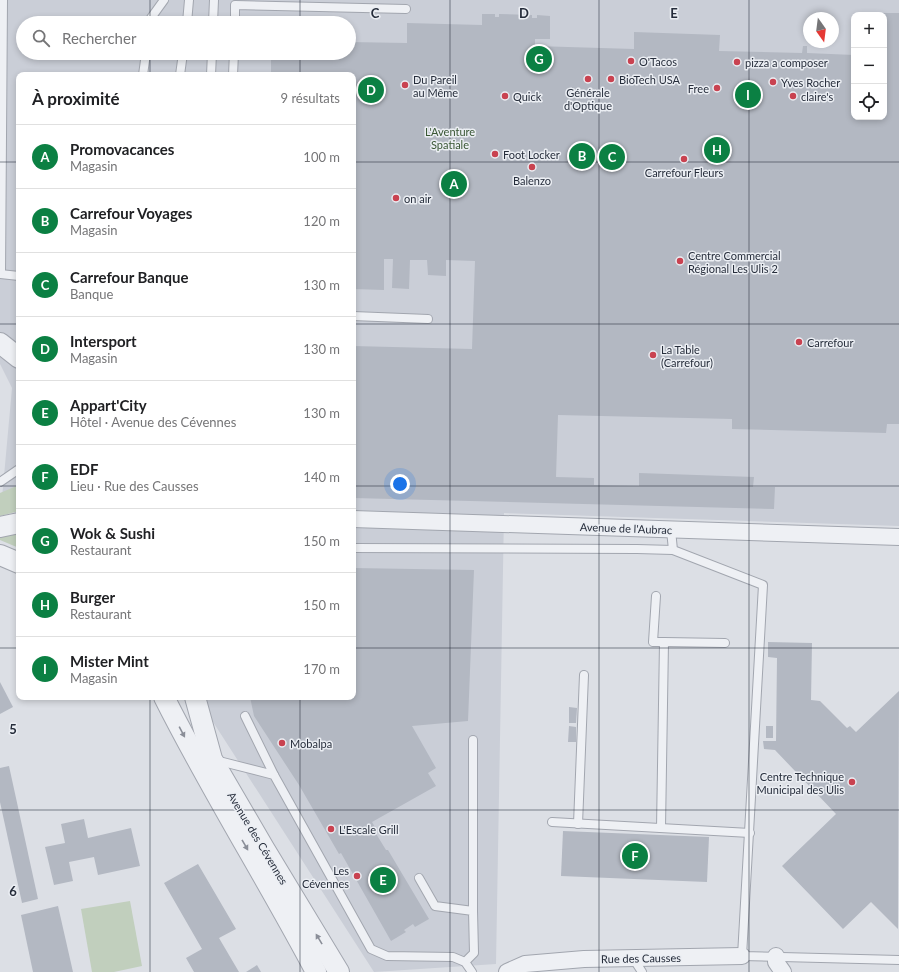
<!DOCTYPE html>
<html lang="fr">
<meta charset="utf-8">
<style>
:root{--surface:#fff;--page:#f2f2f2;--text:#202124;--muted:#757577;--line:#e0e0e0;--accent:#0b8043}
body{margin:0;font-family:Lato,sans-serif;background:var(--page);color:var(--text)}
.controls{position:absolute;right:12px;top:12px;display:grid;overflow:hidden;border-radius:8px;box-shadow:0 2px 6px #0003}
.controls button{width:36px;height:36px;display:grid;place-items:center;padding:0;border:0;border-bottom:1px solid var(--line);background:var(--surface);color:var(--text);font:20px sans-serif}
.compass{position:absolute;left:803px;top:12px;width:36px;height:36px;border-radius:50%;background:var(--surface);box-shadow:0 2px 6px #0003;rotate:166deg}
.you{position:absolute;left:400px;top:484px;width:14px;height:14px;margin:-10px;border:3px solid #fff;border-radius:50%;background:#1a73e8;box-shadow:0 0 0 6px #1a73e833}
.badge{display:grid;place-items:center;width:26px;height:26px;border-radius:50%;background:var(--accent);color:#fff;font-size:13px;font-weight:700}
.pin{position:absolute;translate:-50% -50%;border:2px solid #fff;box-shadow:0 1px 4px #0006}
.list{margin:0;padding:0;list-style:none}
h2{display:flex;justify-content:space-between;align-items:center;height:52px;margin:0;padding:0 16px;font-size:17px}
h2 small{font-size:13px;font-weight:400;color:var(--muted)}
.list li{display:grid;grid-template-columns:26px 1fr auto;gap:12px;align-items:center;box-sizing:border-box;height:64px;padding:0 16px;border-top:1px solid var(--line)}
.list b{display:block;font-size:15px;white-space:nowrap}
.list p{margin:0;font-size:13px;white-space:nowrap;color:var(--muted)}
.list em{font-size:13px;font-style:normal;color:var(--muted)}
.icon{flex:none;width:22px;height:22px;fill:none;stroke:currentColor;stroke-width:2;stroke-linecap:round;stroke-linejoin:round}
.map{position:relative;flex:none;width:899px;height:972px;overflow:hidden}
.search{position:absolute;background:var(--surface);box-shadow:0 2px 6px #0003;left:16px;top:16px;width:340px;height:44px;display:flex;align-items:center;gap:10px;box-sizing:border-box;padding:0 14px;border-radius:22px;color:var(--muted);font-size:15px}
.panel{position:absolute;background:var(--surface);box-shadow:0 2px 6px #0003;left:16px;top:72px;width:340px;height:628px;border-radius:8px}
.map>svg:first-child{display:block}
</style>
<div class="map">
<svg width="899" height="972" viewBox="0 0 899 972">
<rect width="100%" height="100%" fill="#dcdfe5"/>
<!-- built -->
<path fill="#caced7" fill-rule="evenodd" d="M0 0H899V526L504 513 496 964 374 972 197 697H353V75H19V511L2 498 12 388 0 364ZM854 15H884V117H854ZM809 18H833V42H809ZM23 23H349V53H23Z"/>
<!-- green -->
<g fill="#c1cfbd">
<polygon points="19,485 19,511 0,516 0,493"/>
<polygon points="19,532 19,548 0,540 0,534"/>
<polygon points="130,901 142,966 114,972 92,972 81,909"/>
</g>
<!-- building -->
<g fill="#b3b8c2">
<polygon points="871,13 899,13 899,424 887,424 886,433 732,429 732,419 558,415 556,477 594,478 594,485 639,486 639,473 754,477 753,487 775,487 774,509 353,498 353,346 472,349 475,261 446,260 446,276 428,275 427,260 410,260 409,289 392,288 393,259 384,259 384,290 353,289 353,75 271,75 271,53 349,53 349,42 407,43 407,23 482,25 482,14 495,14 495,17 499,17 499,14 532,15 532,18 537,18 537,15 550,16 550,39 535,39 535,46 634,49 634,32 720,35 719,51 802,53 803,46 807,46 807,53 854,55 854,117 884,117 884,15 871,15"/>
<polygon points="353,568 474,570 468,721 412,726 436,768 428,773 436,786 372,822 377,831 375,832 386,850 388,850 429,919 415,927 413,924 404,930 406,932 391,941 341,853 339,854 299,785 254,716 250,697 353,697"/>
<polygon points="768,642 812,643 811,700 820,701 847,728 850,726 856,732 899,691 898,929 871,902 843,929 782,866 836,814 775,750 764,749 763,741 776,741 777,658 768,657"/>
<polygon points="0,682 13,707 0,714"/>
<polygon points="569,707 577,708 576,723 569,723"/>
<polygon points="569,726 576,727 576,742 568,742"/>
<rect x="766" y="726" width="7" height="12"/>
<polygon points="9,766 38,899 22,903 0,802 0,768"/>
<polygon points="84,819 88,838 131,828 140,866 98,875 94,857 69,862 73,881 54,885 45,847 65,843 61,824"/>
<polygon points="563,831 709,837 707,882 561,876"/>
<polygon points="198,864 236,929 219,938 239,972 194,972 186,958 202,949 164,883"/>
<polygon points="58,906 73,972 33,972 21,915"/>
<polygon points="257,965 261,972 246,972"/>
</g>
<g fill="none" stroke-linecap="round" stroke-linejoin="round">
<defs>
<g id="service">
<polyline points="150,23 151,18 164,0"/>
<polyline points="187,23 189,0"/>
<polyline points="213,23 214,0"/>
<polyline points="235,23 235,5 406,9"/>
<polyline points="143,75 146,53"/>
<polyline points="180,75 183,53"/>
<polyline points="211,75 212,53"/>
<polyline points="233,75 234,53"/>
<polyline points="0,274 19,276"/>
<polyline points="1,274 3,0"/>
<polyline points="353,316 428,319"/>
<polyline points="0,482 19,469"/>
<polyline points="671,530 673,550 763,585 742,956 899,960"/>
<polyline points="353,548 637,549 673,550"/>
<polyline points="656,596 653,642 664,642 661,828"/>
<polyline points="664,642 725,643"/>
<polyline points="245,716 274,775"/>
<polyline points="215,760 274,775 371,949 387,956 453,957 465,962 472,972"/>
<polyline points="552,822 750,833"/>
<polyline points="578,824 584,675"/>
<polyline points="419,878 435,906 473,911 474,953 465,962"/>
<polyline points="473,911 473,740"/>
<polyline points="633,958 642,972"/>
</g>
<g id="minor">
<polyline points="353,519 899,537"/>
<polyline points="776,956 776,962 783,972"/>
<polyline points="507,972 525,964 584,959 742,956"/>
</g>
<g id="tertiary">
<polyline points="0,343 19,358"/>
<polyline points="0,527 19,523"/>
<polyline points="0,555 19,563"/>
<path d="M164 697C211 791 267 879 316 972"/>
<polyline points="195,697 212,759 264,848 339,972"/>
</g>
</defs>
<!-- service casing -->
<use href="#service" stroke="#a2a6af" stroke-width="10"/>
<!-- minor casing -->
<use href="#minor" stroke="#a2a6af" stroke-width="18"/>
<!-- tertiary casing -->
<use href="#tertiary" stroke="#a2a6af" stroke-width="22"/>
<!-- service -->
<use href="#service" stroke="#eef0f4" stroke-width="8"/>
<!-- minor -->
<use href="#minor" stroke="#eef0f4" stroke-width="16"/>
<!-- tertiary -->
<use href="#tertiary" stroke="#eef0f4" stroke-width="20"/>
</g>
<!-- one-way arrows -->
<defs><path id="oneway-solid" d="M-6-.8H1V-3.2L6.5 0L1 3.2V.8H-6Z"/></defs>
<g fill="#8a8e98">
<use href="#oneway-solid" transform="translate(182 732) rotate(62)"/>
<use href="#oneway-solid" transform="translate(245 845) rotate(60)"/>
<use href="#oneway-solid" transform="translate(319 939) rotate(-121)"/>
</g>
<!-- grid -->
<path fill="none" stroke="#262d3b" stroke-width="1" stroke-opacity="0.55" d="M150 0V23M300 0V23M450 0V972M599 0V972M749 0V972M150 53V75M300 53V75M0 162H19M353 162H899M0 324H19M353 324H899M0 486H19M353 486H899M0 648H19M353 648H899M150 697V972M300 697V972M0 810H899"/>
<!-- markers -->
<g fill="#c94250" stroke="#ebeef3" stroke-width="1.5">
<circle cx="631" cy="61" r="4"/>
<circle cx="737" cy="62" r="4"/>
<circle cx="588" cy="79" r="4"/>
<circle cx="611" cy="79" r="4"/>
<circle cx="773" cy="82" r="4"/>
<circle cx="405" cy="85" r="4"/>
<circle cx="717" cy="88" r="4"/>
<circle cx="505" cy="96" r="4"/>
<circle cx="793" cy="96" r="4"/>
<circle cx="495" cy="154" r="4"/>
<circle cx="684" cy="159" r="4"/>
<circle cx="532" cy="167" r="4"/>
<circle cx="396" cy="198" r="4"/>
<circle cx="680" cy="261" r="4"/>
<circle cx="799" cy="342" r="4"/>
<circle cx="653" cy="355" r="4"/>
<circle cx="282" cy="743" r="4"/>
<circle cx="852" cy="782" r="4"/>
<circle cx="331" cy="829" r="4"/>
<circle cx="357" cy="876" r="4"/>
</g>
<g text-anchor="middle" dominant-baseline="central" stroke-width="3" stroke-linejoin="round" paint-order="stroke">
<!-- poi labels -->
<g font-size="11" fill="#262d3b" stroke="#ebeef3" text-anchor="start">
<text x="639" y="61">O'Tacos</text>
<text x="745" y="62">pizza a composer</text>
<text x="413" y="79">Du Pareil<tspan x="413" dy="13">au Même</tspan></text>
<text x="619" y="79">BioTech USA</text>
<text x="781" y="82">Yves Rocher</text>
<text x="709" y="88" text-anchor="end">Free</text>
<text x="588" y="92" text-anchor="middle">Générale<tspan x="588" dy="13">d'Optique</tspan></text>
<text x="513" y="96">Quick</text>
<text x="801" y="96">claire's</text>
<text x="503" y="154">Foot Locker</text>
<text x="684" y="172" text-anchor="middle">Carrefour Fleurs</text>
<text x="532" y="180" text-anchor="middle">Balenzo</text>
<text x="404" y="198">on air</text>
<text x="688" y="255">Centre Commercial<tspan x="688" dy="13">Régional Les Ulis 2</tspan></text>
<text x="807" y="342">Carrefour</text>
<text x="661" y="349">La Table<tspan x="661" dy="13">(Carrefour)</tspan></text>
<text x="290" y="743">Mobalpa</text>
<text x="844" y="776" text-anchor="end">Centre Technique<tspan x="844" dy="13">Municipal des Ulis</tspan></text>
<text x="339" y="829">L'Escale Grill</text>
<text x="349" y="870" text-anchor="end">Les<tspan x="349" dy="13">Cévennes</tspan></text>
</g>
<!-- park labels -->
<g font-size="11" fill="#395634" stroke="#ebeef3">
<text x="450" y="131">L'Aventure<tspan x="450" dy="13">Spatiale</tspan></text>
</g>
<!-- street labels -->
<g font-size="11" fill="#262d3b" stroke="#ebeef3">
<text transform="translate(626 528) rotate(2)">Avenue de l'Aubrac</text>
<text transform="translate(258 838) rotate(59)">Avenue des Cévennes</text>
<text transform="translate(641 958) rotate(-1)">Rue des Causses</text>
</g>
</g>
<g font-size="13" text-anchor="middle" font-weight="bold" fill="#262d3b" stroke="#ebeef3" stroke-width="3" stroke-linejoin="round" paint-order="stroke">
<text x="375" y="18">C</text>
<text x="524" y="18">D</text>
<text x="674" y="18">E</text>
<text x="13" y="734">5</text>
<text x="13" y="896">6</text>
</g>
</svg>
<div class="controls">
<button>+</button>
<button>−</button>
<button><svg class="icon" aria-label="locate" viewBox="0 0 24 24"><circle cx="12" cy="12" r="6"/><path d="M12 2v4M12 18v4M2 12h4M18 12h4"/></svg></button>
</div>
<svg class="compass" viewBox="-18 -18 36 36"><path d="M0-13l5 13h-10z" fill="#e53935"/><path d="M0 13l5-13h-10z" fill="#757577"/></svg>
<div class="you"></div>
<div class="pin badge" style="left:454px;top:184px">A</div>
<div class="pin badge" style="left:582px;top:156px">B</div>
<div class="pin badge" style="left:612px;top:157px">C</div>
<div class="pin badge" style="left:371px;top:90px">D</div>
<div class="pin badge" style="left:383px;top:880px">E</div>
<div class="pin badge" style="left:635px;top:856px">F</div>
<div class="pin badge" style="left:539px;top:59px">G</div>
<div class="pin badge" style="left:717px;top:150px">H</div>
<div class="pin badge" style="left:748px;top:95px">I</div>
<div class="search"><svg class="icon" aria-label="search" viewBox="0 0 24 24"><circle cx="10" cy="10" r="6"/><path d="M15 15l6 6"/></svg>Rechercher</div>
<section class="panel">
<h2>À proximité<small>9 résultats</small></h2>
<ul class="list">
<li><span class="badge">A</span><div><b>Promovacances</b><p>Magasin</p></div><em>100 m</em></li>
<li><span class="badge">B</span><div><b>Carrefour Voyages</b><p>Magasin</p></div><em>120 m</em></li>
<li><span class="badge">C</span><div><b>Carrefour Banque</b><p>Banque</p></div><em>130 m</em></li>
<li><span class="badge">D</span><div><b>Intersport</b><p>Magasin</p></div><em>130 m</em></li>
<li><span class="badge">E</span><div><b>Appart'City</b><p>Hôtel · Avenue des Cévennes</p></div><em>130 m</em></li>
<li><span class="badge">F</span><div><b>EDF</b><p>Lieu · Rue des Causses</p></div><em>140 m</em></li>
<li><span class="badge">G</span><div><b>Wok &amp; Sushi</b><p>Restaurant</p></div><em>150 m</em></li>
<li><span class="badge">H</span><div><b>Burger</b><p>Restaurant</p></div><em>150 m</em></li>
<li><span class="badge">I</span><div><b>Mister Mint</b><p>Magasin</p></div><em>170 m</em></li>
</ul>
</section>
</div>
